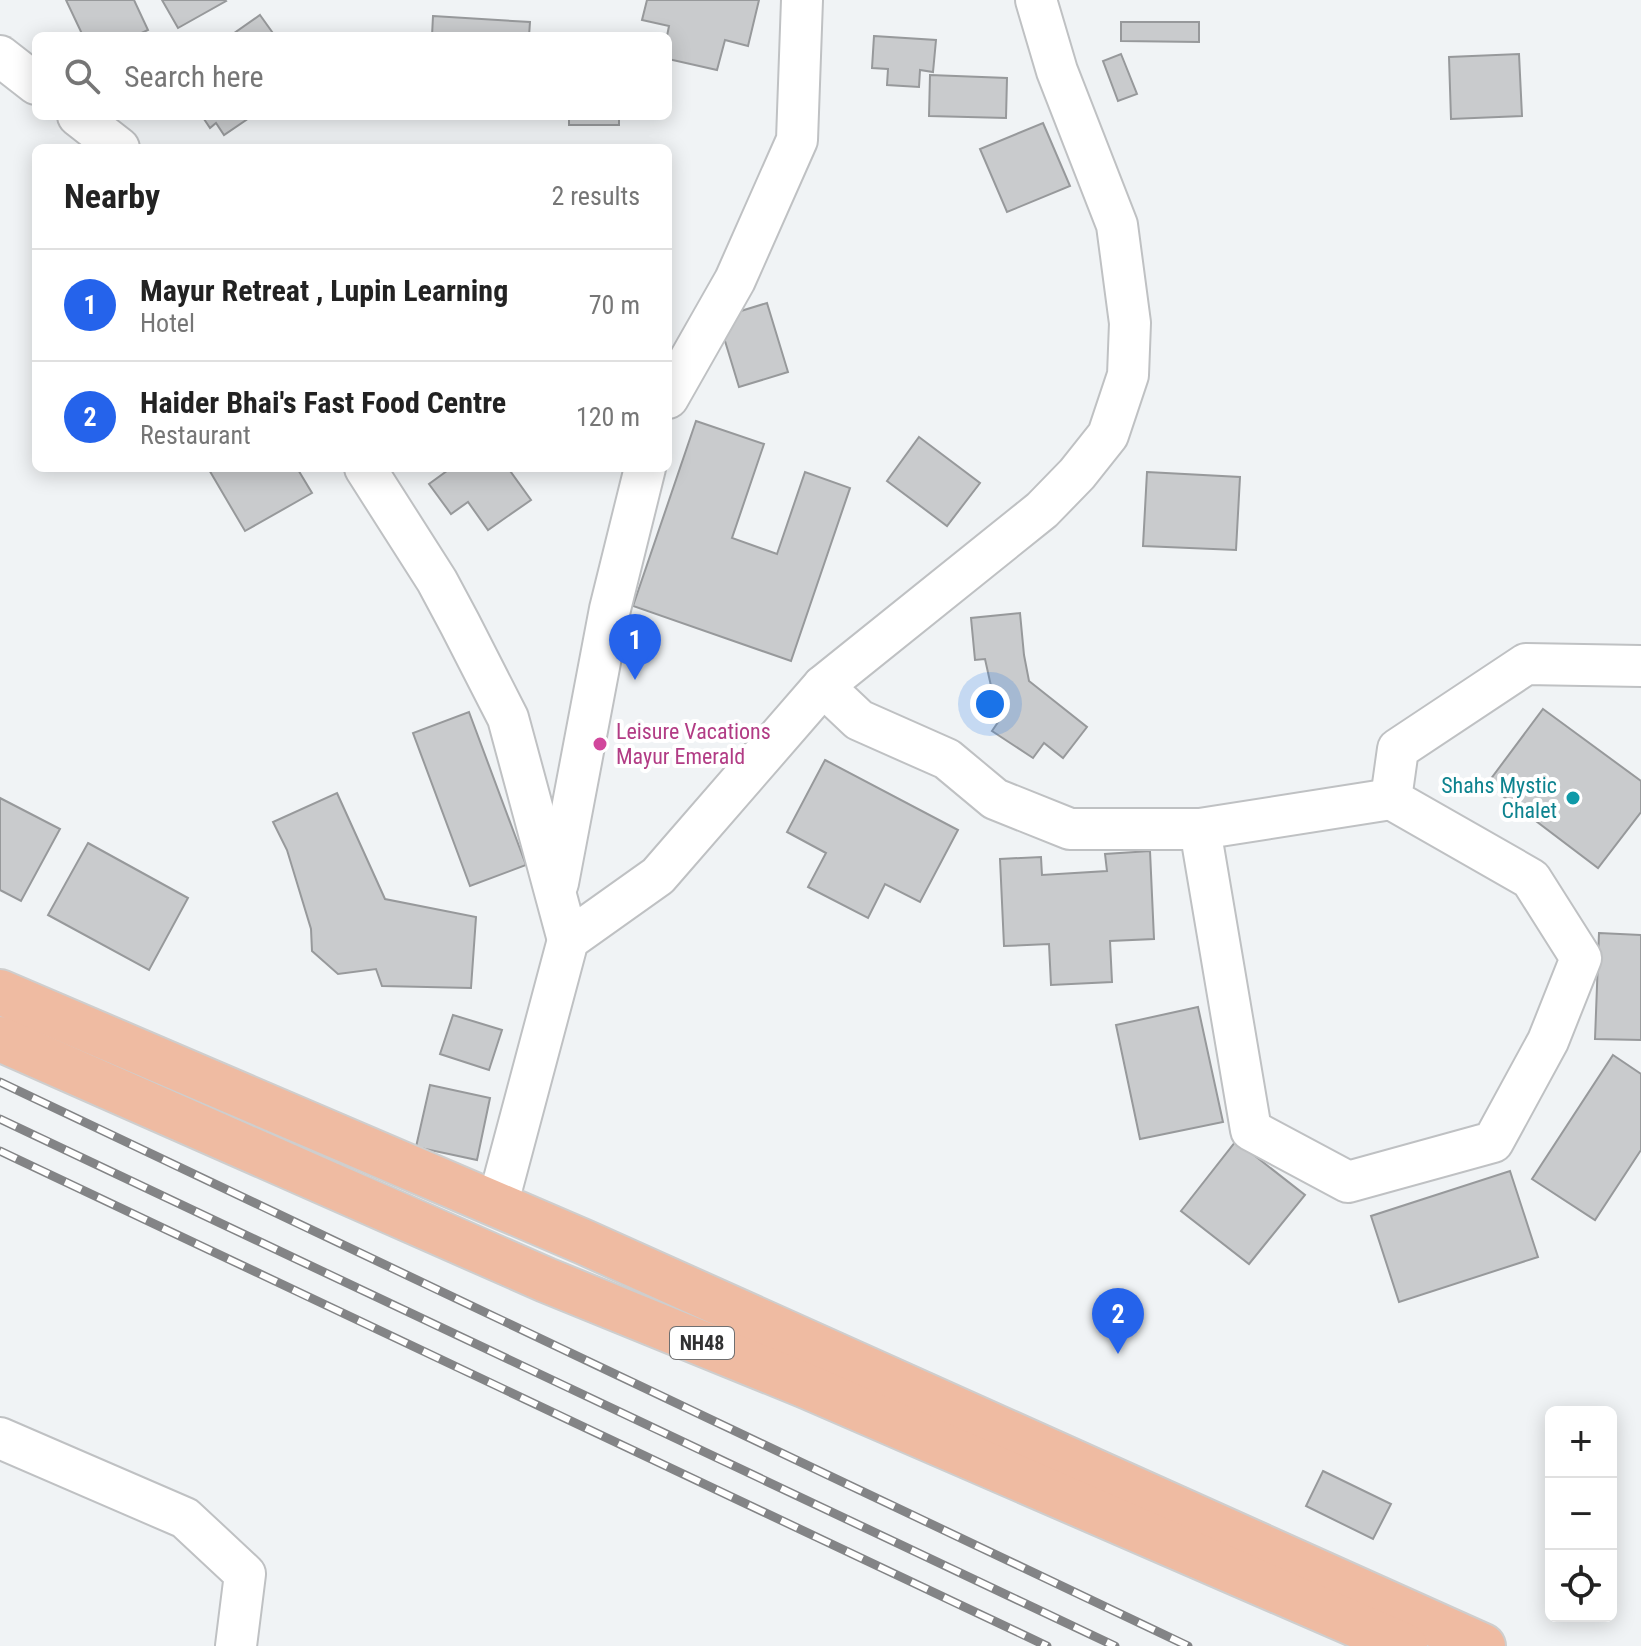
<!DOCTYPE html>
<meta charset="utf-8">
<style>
:root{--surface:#fff;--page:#f6f6f6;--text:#222;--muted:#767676;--line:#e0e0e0;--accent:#2563eb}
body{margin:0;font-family:"Roboto Condensed",sans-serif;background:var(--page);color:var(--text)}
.controls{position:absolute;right:24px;bottom:24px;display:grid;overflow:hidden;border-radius:12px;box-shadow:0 4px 20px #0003}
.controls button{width:72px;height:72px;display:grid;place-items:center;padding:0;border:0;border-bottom:2px solid var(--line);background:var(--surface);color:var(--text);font:40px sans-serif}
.you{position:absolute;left:990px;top:704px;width:28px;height:28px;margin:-20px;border:6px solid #fff;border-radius:50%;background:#1a73e8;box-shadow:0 0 0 12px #1a73e833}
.badge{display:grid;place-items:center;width:52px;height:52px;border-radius:50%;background:var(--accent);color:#fff;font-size:26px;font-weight:700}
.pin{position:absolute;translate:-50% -66px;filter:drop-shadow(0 2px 4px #0008)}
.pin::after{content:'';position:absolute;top:42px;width:28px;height:24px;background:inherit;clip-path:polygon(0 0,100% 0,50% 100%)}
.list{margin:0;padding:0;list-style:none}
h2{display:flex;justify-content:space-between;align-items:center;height:104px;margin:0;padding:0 32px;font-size:34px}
h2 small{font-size:26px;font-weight:400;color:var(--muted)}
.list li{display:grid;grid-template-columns:52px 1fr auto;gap:24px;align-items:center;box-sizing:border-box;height:112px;padding:0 32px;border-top:2px solid var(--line)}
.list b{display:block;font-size:30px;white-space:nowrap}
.list p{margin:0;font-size:26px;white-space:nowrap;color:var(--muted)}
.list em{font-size:26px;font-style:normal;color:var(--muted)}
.icon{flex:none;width:44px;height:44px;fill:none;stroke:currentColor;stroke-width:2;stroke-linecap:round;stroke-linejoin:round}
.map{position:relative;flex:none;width:1641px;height:1646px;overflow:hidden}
.search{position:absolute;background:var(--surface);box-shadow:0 4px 20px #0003;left:32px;top:32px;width:640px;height:88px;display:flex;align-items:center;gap:20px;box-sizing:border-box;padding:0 28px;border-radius:12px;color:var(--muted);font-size:30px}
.panel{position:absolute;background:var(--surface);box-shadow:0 4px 20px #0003;left:32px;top:144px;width:640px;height:328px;border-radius:12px}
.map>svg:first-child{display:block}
</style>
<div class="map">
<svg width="1641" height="1646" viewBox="0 0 1641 1646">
<rect width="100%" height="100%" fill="#f0f3f5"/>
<!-- building -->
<g fill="#c9cbcd" stroke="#97999b" stroke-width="2">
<polygon points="66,0 134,0 148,30 135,36 83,36"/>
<polygon points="162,0 225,0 226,1 178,28"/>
<polygon points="647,0 759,0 748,46 725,40 717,70 668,59 667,36 669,26 642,20"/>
<polygon points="260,15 275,36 230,36"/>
<polygon points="433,16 530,22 529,36 432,36"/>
<polygon points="1121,22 1199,22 1199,42 1121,41"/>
<polygon points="874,36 936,40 933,72 920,70 919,87 887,85 888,69 872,68"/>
<polygon points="1121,54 1137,94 1118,101 1103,61"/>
<polygon points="1519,54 1522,116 1451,119 1449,57"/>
<polygon points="930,75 1007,78 1006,118 929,116"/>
<polygon points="202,116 252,116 224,135 216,123 210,128"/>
<rect x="569" y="116" width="50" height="9"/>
<polygon points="1043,123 1070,186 1007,212 980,149"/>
<polygon points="767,303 788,372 739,387 718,318"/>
<polygon points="696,421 764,444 732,538 777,554 805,472 850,488 791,661 633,606"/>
<polygon points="919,437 980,483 947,526 887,481"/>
<polygon points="208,468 297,468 312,493 245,531"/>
<polygon points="451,468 508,468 531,500 488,530 468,502 451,514 429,484"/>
<polygon points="1147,472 1240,477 1236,550 1143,546"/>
<polygon points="1020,613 1024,655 1029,681 1087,727 1063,758 1044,743 1033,758 992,731 1005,712 995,704 985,659 975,660 971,618"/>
<polygon points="1543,709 1641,781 1641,812 1598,868 1487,784"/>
<polygon points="469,712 526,865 470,886 413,733"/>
<polygon points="825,760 958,830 920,902 885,884 868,918 808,887 826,853 787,832"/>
<polygon points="337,793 385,899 476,917 471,988 382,986 376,969 338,974 312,951 311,929 287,850 273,822"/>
<polygon points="0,798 60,829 21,901 0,890"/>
<polygon points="88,843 188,898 149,970 48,915"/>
<polygon points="1150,851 1154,939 1110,941 1112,982 1051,985 1049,944 1004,946 1000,859 1041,857 1042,875 1107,871 1105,854"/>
<polygon points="1599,933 1641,935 1641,1040 1595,1039"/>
<polygon points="1198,1007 1223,1122 1140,1139 1116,1025"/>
<polygon points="453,1015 502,1030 489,1070 440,1054"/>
<polygon points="1613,1055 1641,1074 1641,1150 1595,1220 1532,1179"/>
<polygon points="430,1085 490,1098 477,1160 416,1147"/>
<polygon points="1236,1141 1305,1195 1249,1264 1181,1211"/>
<polygon points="1510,1171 1538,1257 1399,1302 1371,1216"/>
<polygon points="1323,1471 1391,1504 1373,1539 1306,1506"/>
</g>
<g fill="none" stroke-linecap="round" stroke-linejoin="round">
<defs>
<g id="street">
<polyline points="0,56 36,84"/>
<polyline points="78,116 119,148"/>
<polyline points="668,398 735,280 797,140 802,0"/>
<polyline points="365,468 437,581 460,624 508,718 568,940"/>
<polyline points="823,686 859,720 947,759 995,799 1070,829 1200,829 1251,1130 1348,1182 1493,1142 1548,1041 1581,958 1531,879 1391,799 1398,749 1526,664 1641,666"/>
<polyline points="1200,829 1391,799"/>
<polyline points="558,883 610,609 645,468"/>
<polyline points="497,1206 568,940 658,876 823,686 1042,510 1077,474 1108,435 1128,375 1130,323 1117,225 1057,71 1036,0"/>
<polyline points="0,1438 185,1518 245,1574 236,1646"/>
</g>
<g id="highway">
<polyline points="0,992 584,1242 1483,1646"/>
<polyline points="0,1039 546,1280 804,1385 1405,1646"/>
</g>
</defs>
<!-- street casing -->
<use href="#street" stroke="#bfc1c3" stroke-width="44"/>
<!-- highway casing -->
<use href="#highway" stroke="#cecece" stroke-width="48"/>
<!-- street -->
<use href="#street" stroke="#fff" stroke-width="40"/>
<!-- highway -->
<use href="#highway" stroke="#efbba2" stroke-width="44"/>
<defs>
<g id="rail">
<polyline points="0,1082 1188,1646"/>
<polyline points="0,1119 1115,1646"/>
<polyline points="0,1151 1047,1646"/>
</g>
</defs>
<!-- rail casing -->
<use href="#rail" stroke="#838486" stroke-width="9"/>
<!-- rail -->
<use href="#rail" stroke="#fff" stroke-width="6" stroke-dasharray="18" stroke-linecap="butt"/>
</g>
<!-- markers -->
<circle fill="#d1479c" stroke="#fff" stroke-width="3" cx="600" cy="744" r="8"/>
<circle fill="#0f9aa8" stroke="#fff" stroke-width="3" cx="1573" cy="798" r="8"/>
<g text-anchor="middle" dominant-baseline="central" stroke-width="8" stroke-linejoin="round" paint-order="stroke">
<!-- shield labels -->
<rect fill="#fff" stroke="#6f6f70" stroke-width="2" x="670" y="1327" width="64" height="32" rx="6"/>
<g font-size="20" font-weight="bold" fill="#313132">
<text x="702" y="1343">NH48</text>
</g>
<!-- hotel labels -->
<g font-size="22" fill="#b23c85" stroke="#fff" text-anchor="start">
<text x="616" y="731">Leisure Vacations<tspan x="616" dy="25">Mayur Emerald</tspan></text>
</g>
<!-- culture labels -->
<g font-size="22" fill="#0d838f" stroke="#fff" text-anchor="end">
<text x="1557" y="785">Shahs Mystic<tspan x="1557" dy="25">Chalet</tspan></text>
</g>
</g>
</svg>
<div class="controls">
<button>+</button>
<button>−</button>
<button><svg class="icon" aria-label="locate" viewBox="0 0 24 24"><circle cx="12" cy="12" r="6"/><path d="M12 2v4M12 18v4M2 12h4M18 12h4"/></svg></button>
</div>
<div class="you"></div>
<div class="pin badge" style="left:635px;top:680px">1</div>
<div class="pin badge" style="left:1118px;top:1354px">2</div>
<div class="search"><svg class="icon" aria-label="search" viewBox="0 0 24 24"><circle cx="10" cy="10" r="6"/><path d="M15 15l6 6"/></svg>Search here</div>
<section class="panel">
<h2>Nearby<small>2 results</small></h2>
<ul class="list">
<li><span class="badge">1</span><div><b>Mayur Retreat , Lupin Learning</b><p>Hotel</p></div><em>70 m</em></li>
<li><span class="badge">2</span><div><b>Haider Bhai's Fast Food Centre</b><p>Restaurant</p></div><em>120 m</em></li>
</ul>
</section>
</div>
